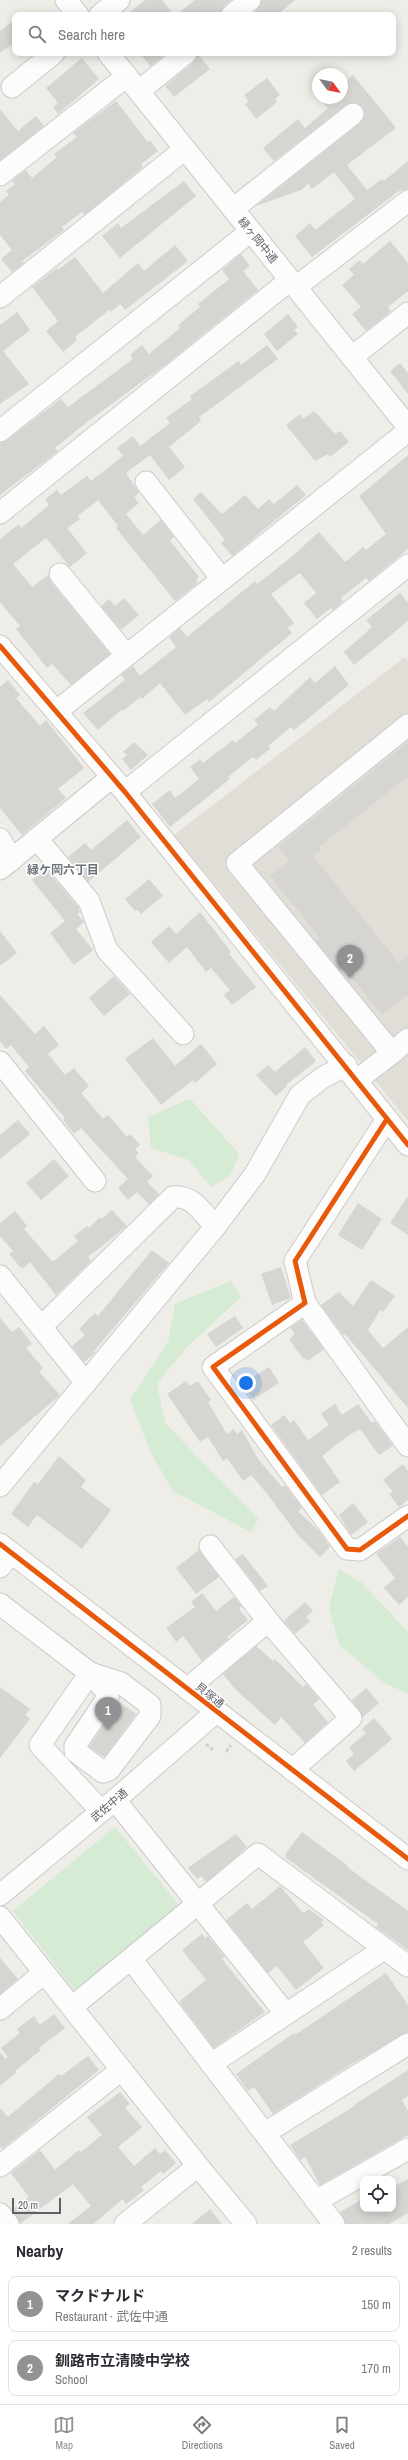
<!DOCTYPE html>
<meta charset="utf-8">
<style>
:root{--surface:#fff;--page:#f2f2f3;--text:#2b2b33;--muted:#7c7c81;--line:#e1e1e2;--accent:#909294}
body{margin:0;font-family:"Archivo Narrow","Noto Sans JP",sans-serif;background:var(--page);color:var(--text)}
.controls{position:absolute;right:12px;bottom:12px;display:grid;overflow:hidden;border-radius:8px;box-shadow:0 2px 10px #0003}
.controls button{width:36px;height:36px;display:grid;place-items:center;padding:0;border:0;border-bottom:1px solid var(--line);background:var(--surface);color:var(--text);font:20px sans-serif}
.compass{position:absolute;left:312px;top:68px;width:36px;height:36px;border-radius:50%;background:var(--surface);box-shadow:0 2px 10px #0003;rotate:123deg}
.scale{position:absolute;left:12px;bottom:10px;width:49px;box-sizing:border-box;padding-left:4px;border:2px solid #5d6167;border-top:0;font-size:11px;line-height:14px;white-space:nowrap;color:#5d6167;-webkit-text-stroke:3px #fff;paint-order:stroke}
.you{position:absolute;left:246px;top:1383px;width:14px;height:14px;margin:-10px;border:3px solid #fff;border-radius:50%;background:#1a73e8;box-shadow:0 0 0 6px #1a73e833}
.badge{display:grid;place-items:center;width:26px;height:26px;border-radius:50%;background:var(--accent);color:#fff;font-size:13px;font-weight:700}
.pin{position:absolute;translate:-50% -33px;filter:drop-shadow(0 1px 2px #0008)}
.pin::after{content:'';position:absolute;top:21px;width:14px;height:12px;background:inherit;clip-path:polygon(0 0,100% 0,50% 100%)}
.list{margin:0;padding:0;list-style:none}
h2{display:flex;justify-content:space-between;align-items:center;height:52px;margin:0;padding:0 16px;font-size:17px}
h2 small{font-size:13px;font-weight:400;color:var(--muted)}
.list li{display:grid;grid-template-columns:26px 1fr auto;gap:12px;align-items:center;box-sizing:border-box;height:56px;margin:0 8px 8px;padding:0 8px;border:1px solid var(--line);border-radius:8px}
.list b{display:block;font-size:15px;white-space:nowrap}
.list p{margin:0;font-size:13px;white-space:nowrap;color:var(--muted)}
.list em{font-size:13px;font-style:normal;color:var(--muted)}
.icon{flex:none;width:22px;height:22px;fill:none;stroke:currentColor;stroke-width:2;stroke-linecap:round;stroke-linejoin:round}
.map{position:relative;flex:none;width:408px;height:2224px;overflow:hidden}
.search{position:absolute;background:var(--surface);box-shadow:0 2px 10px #0003;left:12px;right:12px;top:12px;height:44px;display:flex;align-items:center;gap:10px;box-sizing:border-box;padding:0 14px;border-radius:8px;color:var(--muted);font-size:15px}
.sheet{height:180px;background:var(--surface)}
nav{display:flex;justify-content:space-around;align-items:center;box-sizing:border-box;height:56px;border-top:1px solid var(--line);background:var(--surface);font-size:11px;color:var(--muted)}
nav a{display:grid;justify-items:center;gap:2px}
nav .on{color:var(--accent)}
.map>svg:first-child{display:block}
</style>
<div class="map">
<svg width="408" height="2224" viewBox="0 0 408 2224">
<rect width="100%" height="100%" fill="#eeede8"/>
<!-- education -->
<polygon fill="#e0ded7" points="405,657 408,661 408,1121 174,835"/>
<!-- green -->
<g fill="#d5ebd4">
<polygon points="190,1099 239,1154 230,1176 211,1187 189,1160 151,1148 148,1117"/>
<polygon points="231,1281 241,1297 185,1349 157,1384 165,1423 258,1519 251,1532 173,1491 151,1453 130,1400 168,1342 175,1304"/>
<polygon points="339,1569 362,1583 408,1632 408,1693 386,1684 339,1645 329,1607"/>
<polygon points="115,1827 179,1905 75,1991 13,1911"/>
</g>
<!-- building -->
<g fill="#d6d5d2">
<polygon points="145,0 162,0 174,15 126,15"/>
<polygon points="195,0 231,0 224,6 220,15 176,15"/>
<polygon points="262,0 295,0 277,15 251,15 258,9"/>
<polygon points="15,20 15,42 0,53 0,31"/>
<polygon points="140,53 167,53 150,66"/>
<polygon points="198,54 210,69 174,97 165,86 194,62"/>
<polygon points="82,58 99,79 58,114 53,107 58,103 46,88"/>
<polygon points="353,75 396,128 347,165 367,190 382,179 384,181 408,161 408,189 399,191 312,257 295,236 310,223 315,230 355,199 334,172 312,189 308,184 301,190 256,206 360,123 364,118 363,107 357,103 346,105 274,161 263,148 298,119 305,128 328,108 319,98 342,98 342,84"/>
<polygon points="267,78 280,95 275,99 277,102 256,119 245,104 249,102 244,95"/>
<polygon points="116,101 148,142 150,140 158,151 141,164 143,167 84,215 82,212 62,227 64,230 22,261 24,263 12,272 1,259 12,250 0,235 0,202 9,195 6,191 15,184 12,181 26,170 32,178 57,157 54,154 77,137 73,133"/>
<polygon points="0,109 18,131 36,116 44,126 0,160"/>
<polygon points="184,181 196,196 120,258 102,236 118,223 121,228"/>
<polygon points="390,241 408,263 408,291 388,307 391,311 366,331 352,314 361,307 342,285 354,275 349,269 360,260 363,264"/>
<polygon points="175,245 188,261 125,310 120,304 111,312 109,310 75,337 77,340 63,352 46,331 58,321 32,287 57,268 58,270 75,257 103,293 138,263 144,271"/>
<polygon points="241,254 250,266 243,271 258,290 165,365 87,422 55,448 58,451 0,495 0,443 7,440 61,399 68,407 133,359 130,355 142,345 149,354 180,328 178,325 200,307 198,304 229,279 222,270"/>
<polygon points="17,312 30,330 3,351 29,384 0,404 0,325"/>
<polygon points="288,314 298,327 294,330 298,334 277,351 264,334"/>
<polygon points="267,345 278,359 199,417 201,421 169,447 185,467 169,480 150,455 126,473 139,493 134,497 139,503 126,514 143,535 161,520 174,537 170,541 199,577 196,579 198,583 175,601 116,528 118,526 98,500 78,516 80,519 67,528 87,553 70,567 46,538 13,564 32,587 48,575 51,582 110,654 71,685 52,664 47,668 16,629 20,626 0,602 0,539 19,524 21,528 49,505 45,499 57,490 61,495 87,476 91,481 123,456 117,448 133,436 140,446 170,423 166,418 192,399 190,396 239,361 241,365"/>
<polygon points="400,363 408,373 408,394 390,371"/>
<polygon points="314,411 335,434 340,431 349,442 330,457 328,454 315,461 286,425 300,414 303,419"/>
<polygon points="408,455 408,549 369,581 366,578 341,598 343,601 333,610 331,608 317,619 304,603 316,593 300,573 271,594 294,623 288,628 292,633 209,702 207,699 185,715 160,683 142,699 140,697 123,711 122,709 98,730 83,713 125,680 121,675 133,666 140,676 176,647 169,637 180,628 187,637 255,581 257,584 289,559 319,532 345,562 363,547 366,550 386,534 359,496"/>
<polygon points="297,485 306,495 232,556 221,543 225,540 193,499 201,492 222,514 245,495 258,509 269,499 274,504"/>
<polygon points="400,593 408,603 408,621 354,665 344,652 372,627 366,620"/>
<polygon points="124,598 139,615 121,630 101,606 109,599 115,606"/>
<polygon points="335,666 349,685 294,730 291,727 268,746 270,749 256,760 253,757 228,777 230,779 170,827 152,804 170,790 175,798 199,779 190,767 200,759 203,763 233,740 235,743 258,725 254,720 270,707 274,711 310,677 315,683"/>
<polygon points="8,680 20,695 16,698 40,726 46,720 84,768 58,789 66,798 22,835 0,808 0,687"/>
<polygon points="134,742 148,755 131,770 122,759 127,755 123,752"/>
<polygon points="408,742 408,776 319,847 321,850 313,856 399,963 408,956 408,994 382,1015 345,969 341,972 316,941 320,938 270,876 290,861 278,847"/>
<polygon points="127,820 141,837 88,882 68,857 85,843 91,850"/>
<polygon points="46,869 78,907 80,912 77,914 84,922 76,929 93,950 74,965 50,933 65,921 32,880"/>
<polygon points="149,879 163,896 141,914 138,910 135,911 125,899"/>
<polygon points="200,912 231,952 229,954 256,987 232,1005 224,995 230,990 211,968 206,972 187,947 169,963 151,942 169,926 176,934"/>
<polygon points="0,931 17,953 0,966"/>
<polygon points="114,976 130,994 104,1016 89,998"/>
<polygon points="0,995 35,1034 44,1026 59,1045 48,1054 65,1075 74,1068 89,1086 81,1093 103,1119 108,1115 127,1137 130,1134 140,1145 135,1149 139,1153 135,1157 153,1176 147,1182 159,1194 149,1204 137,1192 128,1200 118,1188 128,1179 81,1128 74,1134 63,1120 65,1118 25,1071 29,1067 11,1045 6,1049 0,1041"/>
<polygon points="153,1038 175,1066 201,1044 217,1064 195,1083 193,1080 161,1105 125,1059"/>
<polygon points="305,1047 316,1061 286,1085 287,1086 276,1096 256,1075 268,1065 275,1072"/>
<polygon points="18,1120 30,1134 0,1159 0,1135"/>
<polygon points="54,1159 69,1176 41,1200 26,1183"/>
<polygon points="408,1196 408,1235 390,1223"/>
<polygon points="358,1203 382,1219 362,1250 338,1235"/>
<polygon points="112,1210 127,1226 88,1257 91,1261 56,1295 30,1262 22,1269 9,1254 13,1251 0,1236 0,1223 15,1211 27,1226 24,1229 51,1260 54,1261 78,1241 74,1236 87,1226 89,1228 100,1217 102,1219"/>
<polygon points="152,1250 169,1263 94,1351 95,1353 84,1362 72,1346 85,1335 79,1329 95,1313 98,1316"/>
<polygon points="281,1267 291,1298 272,1305 261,1274"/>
<polygon points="371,1280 395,1296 383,1312 380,1310 368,1330 383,1348 408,1327 408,1408 345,1334 343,1335 321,1305 339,1292 353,1306"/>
<polygon points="235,1316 243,1328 216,1347 207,1334"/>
<polygon points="0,1318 12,1332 19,1327 32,1344 26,1348 43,1368 39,1372 60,1395 0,1446"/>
<polygon points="302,1320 324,1349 308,1361 305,1358 303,1359 289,1339 295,1334 290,1328"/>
<polygon points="269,1367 279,1383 253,1400 242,1384"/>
<polygon points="186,1381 190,1386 198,1381 211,1400 208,1402 227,1434 234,1429 237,1434 242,1430 258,1459 282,1487 285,1485 302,1508 298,1511 320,1532 330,1547 320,1557 297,1534 265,1491 251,1475 243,1481 227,1458 223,1461 208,1437 200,1442 167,1394"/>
<polygon points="335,1404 342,1415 358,1404 372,1423 375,1421 393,1446 379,1455 360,1429 349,1435 322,1456 340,1482 322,1495 271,1425 284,1415 290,1423 294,1420 308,1440 329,1425 321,1414"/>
<polygon points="59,1456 86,1480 81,1487 111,1510 82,1549 37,1515 28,1527 11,1514 34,1482 38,1484"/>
<polygon points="403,1464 408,1471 408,1500 399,1507 389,1494 393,1492 383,1480"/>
<polygon points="353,1503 368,1522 351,1535 339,1515"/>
<polygon points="400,1537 408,1547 408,1597 399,1605 384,1588 395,1578 376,1554"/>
<polygon points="199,1550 219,1577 196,1594 176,1568"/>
<polygon points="243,1554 268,1586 260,1591 235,1559"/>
<polygon points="202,1593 216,1611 234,1597 242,1606 239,1609 248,1620 227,1637 228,1639 202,1661 183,1636 176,1642 166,1628 195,1607 191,1602"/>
<polygon points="305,1602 313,1611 306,1617 310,1621 295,1634 284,1621"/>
<polygon points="256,1646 273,1661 275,1659 303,1687 306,1684 319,1699 313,1705 328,1722 305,1743 281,1717 275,1725 235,1689 223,1674"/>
<polygon points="0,1687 30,1709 25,1715 30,1719 0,1758"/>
<polygon points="366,1688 379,1703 363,1717 352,1700"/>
<polygon points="119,1702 136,1714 105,1756 102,1756 89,1747"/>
<polygon points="374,1718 392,1739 354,1771 346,1761 354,1754 349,1748 366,1733 362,1729"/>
<polygon points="302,1832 348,1866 347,1867 408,1911 408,1950 376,1927 378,1924 286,1858 286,1853"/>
<polygon points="236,1834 247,1847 206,1882 201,1876 197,1879 188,1868"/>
<polygon points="280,1886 303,1913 309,1909 324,1920 321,1922 324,1925 303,1942 324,1968 296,1990 277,1966 268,1973 226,1920 247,1903 252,1909"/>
<polygon points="202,1934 205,1938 208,1936 225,1957 222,1959 265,2012 214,2048 179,2002 206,1980 182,1950"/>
<polygon points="0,1958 18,1979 0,1994"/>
<polygon points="386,1973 408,2005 408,2032 355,2062 273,2114 254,2087 248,2091 236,2074 294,2033 295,2035"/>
<polygon points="54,2014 65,2028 39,2048 41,2050 15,2071 16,2073 0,2086 0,2052 5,2059 8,2057 1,2048 20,2033 17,2029 34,2016 40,2025"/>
<polygon points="88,2056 99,2070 2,2149 0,2146 0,2108 8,2117 59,2074 61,2076"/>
<polygon points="408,2070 408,2096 402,2100 408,2111 408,2135 320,2185 305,2157 300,2160 290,2145 355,2106 354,2105"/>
<polygon points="120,2092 130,2104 125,2108 142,2127 118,2147 134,2166 155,2148 160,2154 165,2150 176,2163 163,2174 161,2171 141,2187 144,2190 126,2204 123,2199 93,2224 68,2224 91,2206 73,2184 20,2224 12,2210 29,2197 11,2173 40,2150 55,2170 79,2150 81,2152 102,2135 87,2117"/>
<polygon points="408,2179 408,2213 389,2224 346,2224 340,2212 363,2199 363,2209 393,2209 393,2187"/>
<polygon points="210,2209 222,2224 192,2224"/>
</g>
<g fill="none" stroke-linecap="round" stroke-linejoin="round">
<defs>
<g id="minor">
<polyline points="66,0 78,15"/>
<polyline points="100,15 119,0"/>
<polyline points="232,15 250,0"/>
<polyline points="108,53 408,427"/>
<polyline points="12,87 54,53"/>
<polyline points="139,91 186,53"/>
<polyline points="0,175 127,76"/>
<polyline points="233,209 353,114"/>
<polyline points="296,287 408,201"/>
<polyline points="0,297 185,149"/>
<polyline points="352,357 408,313"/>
<polyline points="0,431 251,231"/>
<polyline points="146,482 222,579"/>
<polyline points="0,513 290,280"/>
<polyline points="60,574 126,655"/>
<polyline points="0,646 125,792 408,1145"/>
<polyline points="57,711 408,431"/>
<polyline points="125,792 408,565"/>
<polyline points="0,839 12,860"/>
<polyline points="37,839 89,901 107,950 183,1034"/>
<polyline points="0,869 112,777"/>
<polyline points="392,1053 408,1039"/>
<polyline points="0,1062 95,1181"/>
<polyline points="357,1080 392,1053 237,863 408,725"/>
<polyline points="387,1119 295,1261 305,1303 213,1367 347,1549 360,1550 408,1516"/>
<polyline points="0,1276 86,1383"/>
<polyline points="305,1303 408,1446"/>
<path d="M42 1326 173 1197C193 1195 203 1213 215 1227"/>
<polyline points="0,1486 215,1227 255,1174 300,1095 322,1078 346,1065"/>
<polyline points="0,1544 408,1859"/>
<polyline points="210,1546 268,1621"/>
<polyline points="0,1567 11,1553"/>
<polyline points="0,1604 90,1673 107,1692 108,1697 75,1746 75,1751 103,1772 109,1770 150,1716 150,1705 121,1683 90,1673"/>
<polyline points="90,1673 40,1745 101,1811"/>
<polyline points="187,1689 268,1621 351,1718 292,1770"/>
<polyline points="115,1800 286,2014"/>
<polyline points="0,1895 115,1800 216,1712"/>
<polyline points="0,1917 198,2166 246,2224"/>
<polyline points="131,1959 334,2224"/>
<polyline points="72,2007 258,1854 408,1966"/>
<polyline points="0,2009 44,1973"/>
<polyline points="211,2064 384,1949"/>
<polyline points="265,2133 408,2044"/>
<polyline points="0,2166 121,2070"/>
<polyline points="316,2201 408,2149"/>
<polyline points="0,2214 8,2224"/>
<polyline points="125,2224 198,2166"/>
</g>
</defs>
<!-- minor casing -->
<use href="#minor" stroke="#cbcbca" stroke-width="23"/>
<!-- path -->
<g stroke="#c9cecb" stroke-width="2.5" stroke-dasharray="4 2" stroke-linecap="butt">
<polyline points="206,1744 213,1750"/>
<polyline points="226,1752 231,1745"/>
</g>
<!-- minor -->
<use href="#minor" stroke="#fcfcfc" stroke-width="21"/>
<defs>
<g id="cycleway">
<polyline points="0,646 125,792 408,1145"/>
<polyline points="387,1119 295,1261 305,1303 213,1367 347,1549 360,1550 408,1516"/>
<polyline points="0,1544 408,1859"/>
</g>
</defs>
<!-- cycleway casing -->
<use href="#cycleway" stroke="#fff" stroke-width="8"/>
<!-- cycleway -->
<use href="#cycleway" stroke="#e8590c" stroke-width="5"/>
</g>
<g text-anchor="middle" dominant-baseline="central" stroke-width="3" stroke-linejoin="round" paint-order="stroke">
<!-- street labels -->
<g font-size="11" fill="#5d6167" stroke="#fff">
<text transform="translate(258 240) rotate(51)">緑ヶ岡中通</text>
<text transform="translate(210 1695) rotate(39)">貝塚通</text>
<text transform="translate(109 1805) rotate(-40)">武佐中通</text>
</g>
<!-- neighbourhood labels -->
<g font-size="12" font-weight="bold" fill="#6e7379" stroke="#fff">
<text x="63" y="870">緑ケ岡六丁目</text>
</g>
</g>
</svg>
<div class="controls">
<button><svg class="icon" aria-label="locate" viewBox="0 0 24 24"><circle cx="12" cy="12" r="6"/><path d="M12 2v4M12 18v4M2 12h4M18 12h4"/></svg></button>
</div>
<svg class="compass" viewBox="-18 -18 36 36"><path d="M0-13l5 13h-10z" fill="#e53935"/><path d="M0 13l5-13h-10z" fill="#7c7c81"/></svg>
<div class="scale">20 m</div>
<div class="you"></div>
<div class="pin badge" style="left:108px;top:1730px">1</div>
<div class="pin badge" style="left:350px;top:978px">2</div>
<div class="search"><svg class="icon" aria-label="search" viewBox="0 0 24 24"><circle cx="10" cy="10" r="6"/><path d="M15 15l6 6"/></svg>Search here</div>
</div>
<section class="sheet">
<h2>Nearby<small>2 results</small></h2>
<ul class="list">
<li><span class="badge">1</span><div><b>マクドナルド</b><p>Restaurant · 武佐中通</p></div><em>150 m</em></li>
<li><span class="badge">2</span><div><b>釧路市立清陵中学校</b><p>School</p></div><em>170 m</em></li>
</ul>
</section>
<nav>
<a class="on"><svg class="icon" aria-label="map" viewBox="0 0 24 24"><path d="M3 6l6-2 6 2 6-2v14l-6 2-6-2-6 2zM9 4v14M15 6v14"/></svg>Map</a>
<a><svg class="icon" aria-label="directions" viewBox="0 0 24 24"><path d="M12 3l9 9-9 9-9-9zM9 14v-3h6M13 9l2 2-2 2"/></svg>Directions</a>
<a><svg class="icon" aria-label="saved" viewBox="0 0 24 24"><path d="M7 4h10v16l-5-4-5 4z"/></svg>Saved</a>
</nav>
